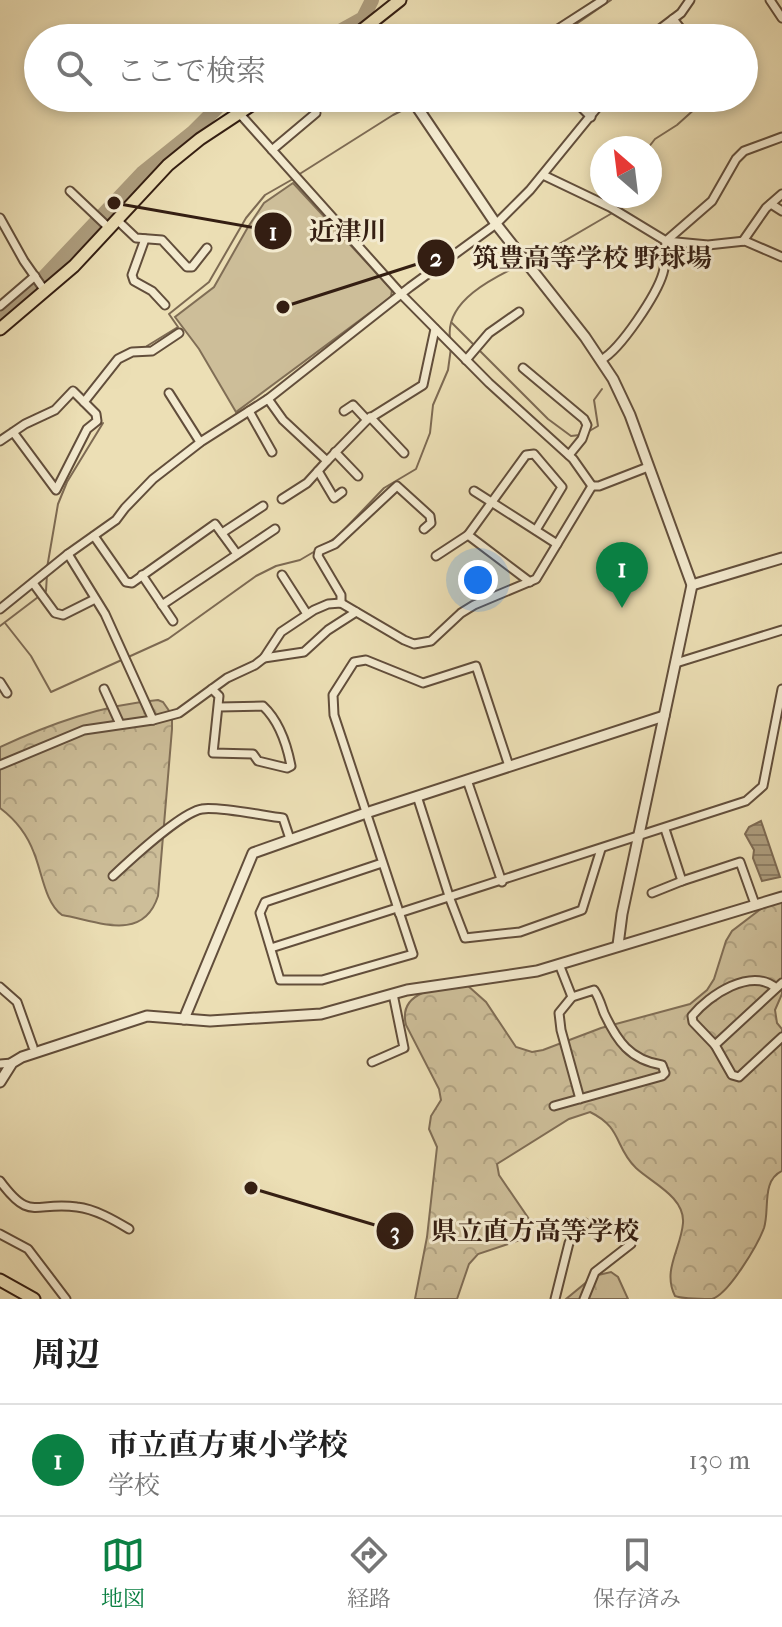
<!DOCTYPE html>
<html lang="ja">
<meta charset="utf-8">
<style>
:root{--surface:#fff;--page:#f6f6f6;--text:#222;--muted:#767676;--line:#e0e0e0;--accent:#0b8043}
body{margin:0;font-family:"IM FELL French Canon","Noto Serif JP",serif;background:var(--page);color:var(--text)}
.compass{position:absolute;left:590px;top:136px;width:72px;height:72px;border-radius:50%;background:var(--surface);box-shadow:0 4px 12px #0003;rotate:332deg}
.you{position:absolute;left:478px;top:580px;width:28px;height:28px;margin:-20px;border:6px solid #fff;border-radius:50%;background:#1a73e8;box-shadow:0 0 0 12px #1a73e833}
.badge{display:grid;place-items:center;width:52px;height:52px;border-radius:50%;background:var(--accent);color:#fff;font-size:26px;font-weight:700}
.pin{position:absolute;translate:-50% -66px;filter:drop-shadow(0 2px 4px #0008)}
.pin::after{content:'';position:absolute;top:42px;width:28px;height:24px;background:inherit;clip-path:polygon(0 0,100% 0,50% 100%)}
.list{margin:0;padding:0;list-style:none}
h2{display:flex;justify-content:space-between;align-items:center;height:104px;margin:0;padding:0 32px;font-size:34px}
h2 small{font-size:26px;font-weight:400;color:var(--muted)}
.list li{display:grid;grid-template-columns:52px 1fr auto;gap:24px;align-items:center;box-sizing:border-box;height:112px;padding:0 32px;border-top:2px solid var(--line)}
.list b{display:block;font-size:30px;white-space:nowrap}
.list p{margin:0;font-size:26px;white-space:nowrap;color:var(--muted)}
.list em{font-size:26px;font-style:normal;color:var(--muted)}
.icon{flex:none;width:44px;height:44px;fill:none;stroke:currentColor;stroke-width:2;stroke-linecap:round;stroke-linejoin:round}
.map{position:relative;flex:none;width:782px;height:1299px;overflow:hidden}
.search{position:absolute;background:var(--surface);box-shadow:0 4px 12px #0003;left:24px;right:24px;top:24px;height:88px;display:flex;align-items:center;gap:20px;box-sizing:border-box;padding:0 28px;border-radius:44px;color:var(--muted);font-size:30px}
.sheet{height:216px;background:var(--surface)}
nav{display:flex;justify-content:space-around;align-items:center;box-sizing:border-box;height:112px;border-top:2px solid var(--line);background:var(--surface);font-size:22px;color:var(--muted)}
nav a{display:grid;justify-items:center;gap:4px}
nav .on{color:var(--accent)}
.map>svg:first-child{display:block}
</style>
<div class="map">
<svg width="782" height="1299" viewBox="0 0 782 1299">
<defs>
<pattern id="forest-crowns" width="20" height="18" patternUnits="userSpaceOnUse" patternTransform="scale(2)"><rect width="20" height="18" fill="#cdbe99"/><path d="M2 6a3 3 0 1 1 6 0M12 15a3 3 0 1 1 6 0" fill="none" stroke="#b1a383"/></pattern>
<pattern id="water-rules" width="6" height="5" patternUnits="userSpaceOnUse" patternTransform="scale(2)"><rect width="6" height="5" fill="#ad9d7e"/><path d="M0 2.5h6" fill="none" stroke="#8e7f66"/></pattern>
</defs>
<rect width="100%" height="100%" fill="#ecdfb5"/>
<filter id="stains"><feTurbulence type="fractalNoise" baseFrequency=".0025" numOctaves="4"/><feColorMatrix values="0 0 0 0 .2 0 0 0 0 .09 0 0 0 0 .02 0 0 0 .5 -.17"/></filter>
<radialGradient id="worn" r=".72"><stop offset=".6" stop-color="#630" stop-opacity="0"/><stop offset="1" stop-color="#630" stop-opacity=".3"/></radialGradient>
<!-- forest -->
<g fill="url(#forest-crowns)" stroke="#806e56" stroke-width="2">
<path d="M158 700 163 702 172 715V729L158 896C143 943 97 921 62 915 45 903 42 872 34 853 27 834 16 820 0 808V747C50 724 102 705 158 700Z"/>
<path d="M782 897V994L775 1010 777 1023 782 1029V1171C761 1181 770 1209 764 1228 758 1244 729 1294 712 1299 703 1299 683 1299 675 1296 662 1270 681 1249 683 1223 685 1197 652 1183 636 1168 614 1147 623 1128 590 1112L569 1119 497 1164 499 1175 531 1222 526 1238 478 1254 469 1264 457 1299H415L427 1237 437 1147 429 1129 431 1116 441 1100 439 1089 406 1025C397 989 443 987 467 985L486 1002 516 1047 532 1052 543 1050 601 1028 690 1004 707 990 714 979 726 941 732 931 766 905Z"/>
<polygon points="611,1272 618,1277 628,1299 566,1299 594,1276"/>
</g>
<!-- garden -->
<polygon fill="#cdbe99" stroke="#806e56" stroke-width="2" points="293,183 392,290 391,297 236,412 199,349 175,317 214,287 248,227 264,203"/>
<!-- water -->
<polygon fill="url(#water-rules)" stroke="#7d6a53" stroke-width="2" points="761,821 780,877 762,881 753,858 754,850 745,834 749,827"/>
<g fill="none" stroke-linecap="round" stroke-linejoin="round">
<!-- stream -->
<g stroke="#7d6a53" stroke-width="2">
<polyline points="556,38 611,0"/>
<polyline points="429,102 439,98"/>
<polyline points="648,148 655,139 677,125 707,98"/>
<polyline points="298,175 393,115 411,106"/>
<polyline points="619,207 629,196"/>
<polyline points="530,261 614,212"/>
<polyline points="452,323 548,419 571,436 580,435"/>
<path d="M450 338C445 300 495 277 524 263"/>
<polyline points="147,346 178,327 169,314 209,282 246,218 265,195 293,179"/>
<polyline points="586,433 598,426 594,400 602,389"/>
<polyline points="326,544 338,536 384,488 416,469 430,433 433,405 448,370 451,348"/>
<polyline points="47,568 58,504 67,482 103,423"/>
<polyline points="5,623 31,656 51,692 168,639 256,576 276,566 300,560 317,550"/>
<polyline points="0,626 46,591 47,574"/>
</g>
<!-- river -->
<g stroke="#ad9d7e" stroke-width="14">
<polyline points="327,38 363,18 372,0"/>
<polyline points="0,313 42,279 142,173 193,132 227,98"/>
</g>
<defs>
<g id="minor">
<polyline points="770,0 782,18"/>
<polyline points="673,19 688,38"/>
<polyline points="544,38 603,0"/>
<polyline points="648,38 681,13 690,0"/>
<polyline points="572,98 591,117"/>
<polyline points="416,104 429,98"/>
<polyline points="239,113 402,295 489,383 573,459 592,486"/>
<polyline points="272,150 316,113"/>
<polyline points="543,175 610,207 666,241 708,245 745,241 782,257"/>
<polyline points="70,191 109,228"/>
<polyline points="771,204 782,211"/>
<polyline points="0,218 24,261 45,291"/>
<polyline points="117,220 136,238 162,240 187,267 192,267 207,248"/>
<polyline points="145,239 132,275 134,281 152,291 165,305"/>
<polyline points="743,241 766,208 782,194"/>
<polyline points="0,306 35,276"/>
<polyline points="466,360 489,333 519,312"/>
<path d="M601 360C621 349 657 294 663 273 666 263 665 251 666 241L712 201 736 159 744 151 782 137"/>
<polyline points="523,368 584,419 587,425 582,439 569,455"/>
<polyline points="169,393 200,442"/>
<polyline points="268,399 283,420 327,461 367,420 423,385 435,329"/>
<polyline points="84,402 118,359 132,352 152,351 179,333"/>
<polyline points="249,411 272,452"/>
<polyline points="344,411 353,405 367,420"/>
<polyline points="370,417 404,453"/>
<polyline points="0,441 25,424 55,410 73,391 96,414 97,421 87,429 56,490 13,432"/>
<polyline points="335,452 358,476"/>
<polyline points="318,471 334,498 342,492"/>
<polyline points="592,486 599,486 648,467"/>
<polyline points="474,491 557,544"/>
<polyline points="282,499 307,483 327,461"/>
<polyline points="222,533 263,506"/>
<polyline points="94,536 126,582 132,583 215,524 237,554"/>
<polyline points="68,554 105,614 153,720"/>
<polyline points="436,556 468,535"/>
<polyline points="142,575 173,621"/>
<polyline points="282,575 307,614"/>
<polyline points="530,582 468,535 526,455 534,454 562,487 536,530"/>
<polyline points="33,583 55,613 63,615 95,599"/>
<polyline points="341,603 341,595 318,556 319,551 335,544 397,486 430,516 431,523 424,529"/>
<polyline points="162,605 275,529"/>
<polyline points="0,609 68,554 116,520 125,508 153,479 202,441 268,399 410,287 496,224 530,190 605,98"/>
<polyline points="264,658 304,652 328,630 356,612"/>
<polyline points="676,663 782,630"/>
<polyline points="0,682 7,693"/>
<polyline points="104,689 120,724"/>
<path d="M212 689 219 696 213 753 253 754 258 761 287 768 291 766C287 745 279 721 263 706L219 707"/>
<polyline points="0,765 84,730 153,720 179,713 227,678 255,665 264,658 281,632 314,610 328,604 341,603 404,640 414,644 431,641 461,613 474,605 536,579 592,486"/>
<polyline points="467,780 502,882"/>
<polyline points="417,796 450,899 465,938 520,932 582,910 601,849"/>
<polyline points="665,829 682,881 740,862 755,904"/>
<polyline points="382,863 265,902 260,913 280,980 322,980 413,954 334,715 333,695 354,662 366,660 423,683 476,666 509,766"/>
<path d="M113 876C129 861 182 812 202 809 217 806 265 816 283 818L290 839"/>
<polyline points="652,893 682,881"/>
<polyline points="399,913 746,801 763,786 782,689"/>
<polyline points="271,948 397,908"/>
<polyline points="559,964 572,997"/>
<polyline points="0,987 17,1002 33,1047"/>
<path d="M776 988C751 967 709 995 692 1016L693 1022 715 1045 732 1075 739 1077 782 1037"/>
<polyline points="715,1045 782,983"/>
<polyline points="372,1062 404,1048 393,994"/>
<polyline points="0,1064 12,1063"/>
<path d="M554 1106 662 1076 665 1073 662 1065C630 1060 617 1041 604 1013 601 1005 599 997 594 990L572 997 559 1013 561 1030 580 1099"/>
<path d="M0 1181C31 1223 34 1201 77 1207 95 1209 114 1220 129 1229"/>
<polyline points="0,1234 28,1249 66,1299"/>
<polyline points="555,1299 569,1243 585,1223"/>
<polyline points="584,1299 595,1272 631,1244"/>
</g>
<g id="tertiary">
<polyline points="411,98 496,224 585,337 613,379 630,415 692,585 622,914 618,945"/>
<polyline points="692,585 782,558"/>
<polyline points="184,1019 253,853 366,813 664,716"/>
<polyline points="0,1082 12,1063 22,1057 147,1016 210,1021 321,1014 407,990 537,971 782,897"/>
</g>
<g id="primary">
<polyline points="352,38 400,0"/>
<polyline points="0,329 74,266 168,165 200,139 262,98"/>
<polyline points="0,1280 34,1299"/>
</g>
</defs>
<!-- minor casing -->
<use href="#minor" stroke="#624e3b" stroke-width="11"/>
<!-- tertiary casing -->
<use href="#tertiary" stroke="#624e3b" stroke-width="13"/>
<!-- primary casing -->
<use href="#primary" stroke="#341e12" stroke-width="15"/>
<!-- minor -->
<use href="#minor" stroke="#f3eacf" stroke-width="7"/>
<!-- tertiary -->
<use href="#tertiary" stroke="#f3eacf" stroke-width="9"/>
<!-- primary -->
<use href="#primary" stroke="#ecdfb5" stroke-width="11"/>
</g>
<!-- callouts -->
<path fill="none" stroke="#341e12" stroke-width="3" d="M114 203L273 231M283 307L436 258M251 1188L395 1231"/>
<g fill="#341e12" stroke="#f3eacf" stroke-width="3">
<circle cx="114" cy="203" r="8"/>
<circle cx="283" cy="307" r="8"/>
<circle cx="251" cy="1188" r="8"/>
<circle cx="273" cy="231" r="20"/>
<circle cx="436" cy="258" r="20"/>
<circle cx="395" cy="1231" r="20"/>
</g>
<g font-size="24" text-anchor="middle" font-weight="bold" fill="#fff">
<text x="273" y="240">1</text>
<text x="436" y="266">2</text>
<text x="395" y="1240">3</text>
</g>
<g font-size="26" text-anchor="middle" font-weight="bold" fill="#341e12" stroke="#f3eacf" stroke-width="6" stroke-linejoin="round" paint-order="stroke">
<text x="348" y="240">近津川</text>
<text x="592" y="267">筑豊高等学校 野球場</text>
<text x="535" y="1240">県立直方高等学校</text>
</g>
<rect width="100%" height="100%" filter="url(#stains)"/>
<rect width="100%" height="100%" fill="url(#worn)"/>
</svg>
<svg class="compass" viewBox="-18 -18 36 36"><path d="M0-13l5 13h-10z" fill="#e53935"/><path d="M0 13l5-13h-10z" fill="#767676"/></svg>
<div class="you"></div>
<div class="pin badge" style="left:622px;top:608px">1</div>
<div class="search"><svg class="icon" aria-label="search" viewBox="0 0 24 24"><circle cx="10" cy="10" r="6"/><path d="M15 15l6 6"/></svg>ここで検索</div>
</div>
<section class="sheet">
<h2>周辺<small></small></h2>
<ul class="list">
<li><span class="badge">1</span><div><b>市立直方東小学校</b><p>学校</p></div><em>130 m</em></li>
</ul>
</section>
<nav>
<a class="on"><svg class="icon" aria-label="map" viewBox="0 0 24 24"><path d="M3 6l6-2 6 2 6-2v14l-6 2-6-2-6 2zM9 4v14M15 6v14"/></svg>地図</a>
<a><svg class="icon" aria-label="directions" viewBox="0 0 24 24"><path d="M12 3l9 9-9 9-9-9zM9 14v-3h6M13 9l2 2-2 2"/></svg>経路</a>
<a><svg class="icon" aria-label="saved" viewBox="0 0 24 24"><path d="M7 4h10v16l-5-4-5 4z"/></svg>保存済み</a>
</nav>
